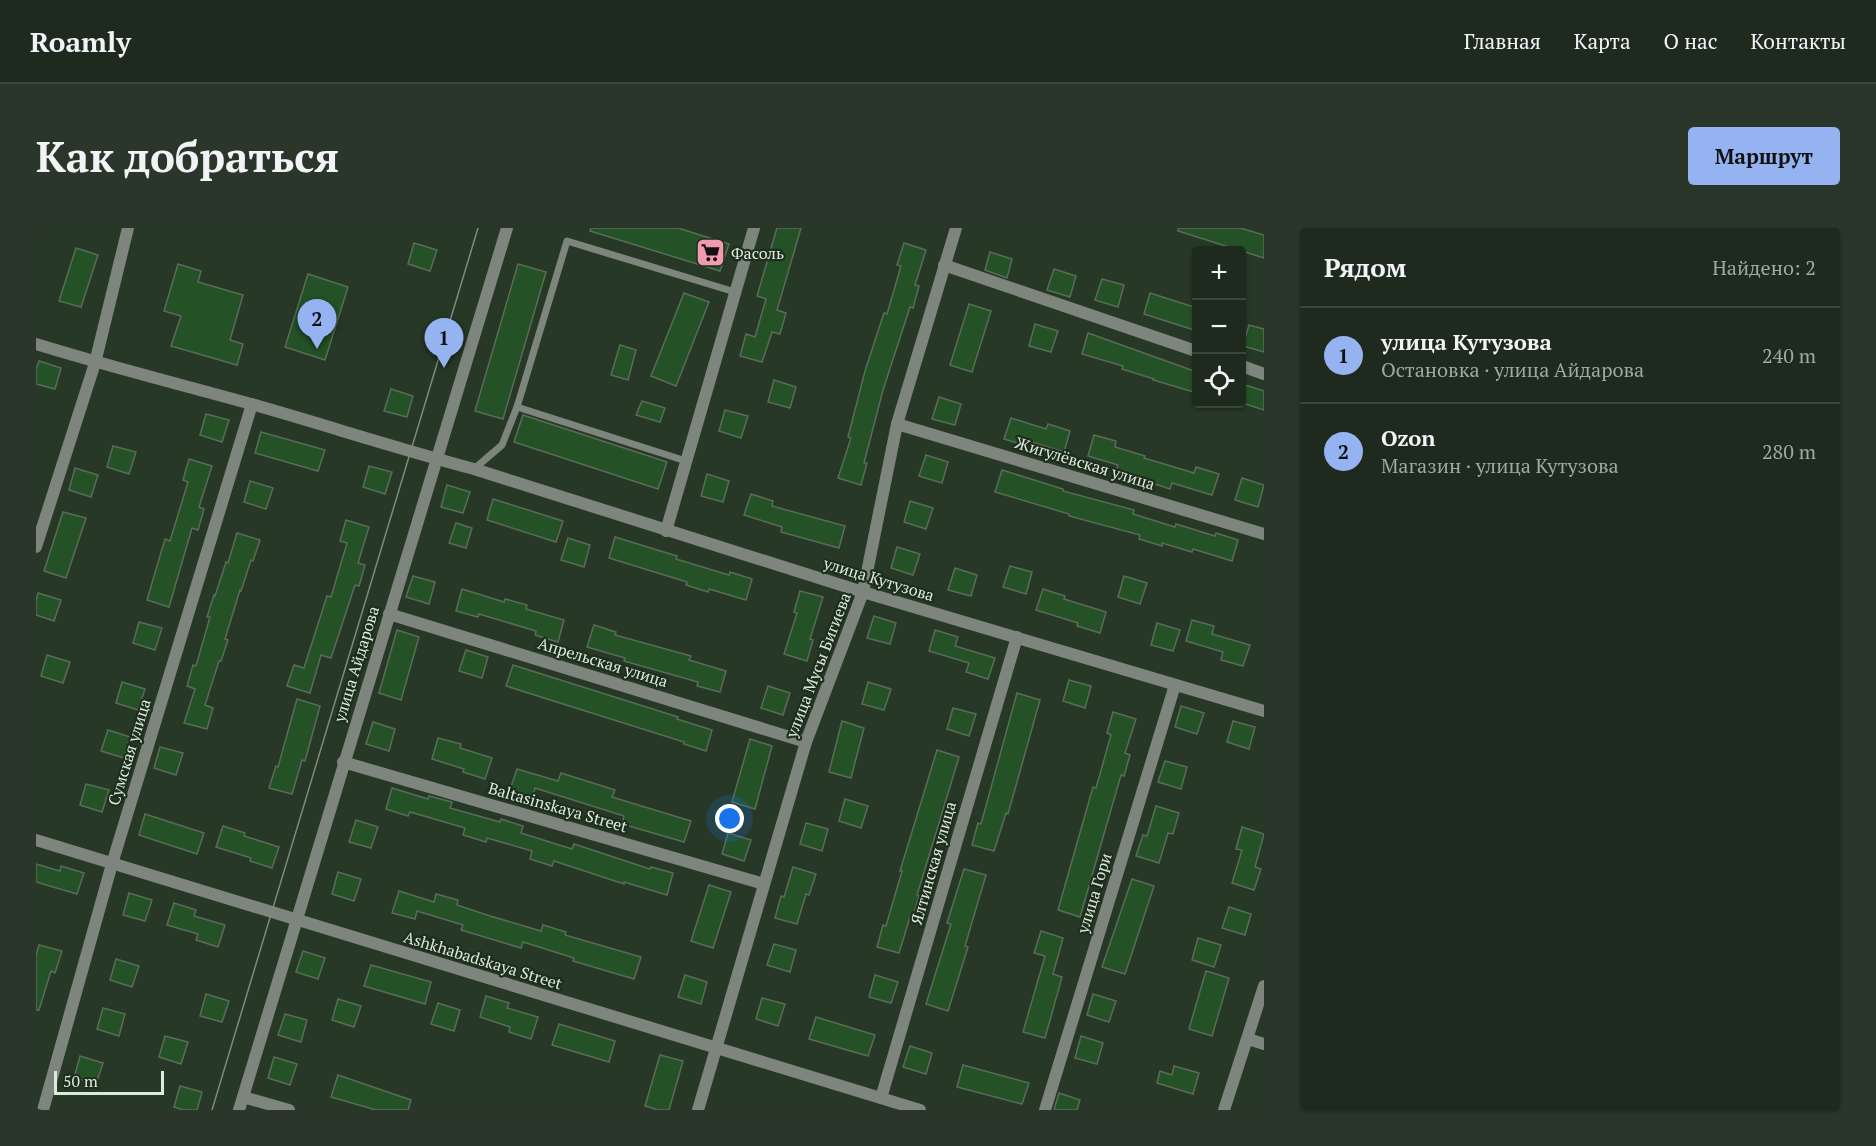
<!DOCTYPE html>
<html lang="ru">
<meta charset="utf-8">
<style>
:root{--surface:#1d2a1d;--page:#2a362a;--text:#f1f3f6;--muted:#a0a7a4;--line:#3b463b;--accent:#95b2f1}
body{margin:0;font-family:"PT Serif",serif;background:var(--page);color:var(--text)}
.controls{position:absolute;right:18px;top:18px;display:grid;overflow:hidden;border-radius:6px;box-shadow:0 2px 4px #0004}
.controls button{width:54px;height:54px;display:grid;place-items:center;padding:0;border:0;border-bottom:2px solid var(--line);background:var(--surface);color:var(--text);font:30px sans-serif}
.scale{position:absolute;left:18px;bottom:15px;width:110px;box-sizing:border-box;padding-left:6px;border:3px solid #dee9de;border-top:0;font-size:16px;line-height:21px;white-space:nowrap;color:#dee9de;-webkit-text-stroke:4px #1d2e1d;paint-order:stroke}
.you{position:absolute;left:694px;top:591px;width:21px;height:21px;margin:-15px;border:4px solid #fff;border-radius:50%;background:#1a73e8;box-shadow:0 0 0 9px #1a73e833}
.badge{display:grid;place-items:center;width:39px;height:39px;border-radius:50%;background:var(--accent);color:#111;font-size:20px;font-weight:700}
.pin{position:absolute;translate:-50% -50px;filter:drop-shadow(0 2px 3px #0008)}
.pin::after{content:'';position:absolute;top:32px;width:21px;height:18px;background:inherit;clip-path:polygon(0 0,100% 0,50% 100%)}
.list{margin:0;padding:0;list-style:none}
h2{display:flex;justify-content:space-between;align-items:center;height:78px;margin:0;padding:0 24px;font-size:26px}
h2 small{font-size:20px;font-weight:400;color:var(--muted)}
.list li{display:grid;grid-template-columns:39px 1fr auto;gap:18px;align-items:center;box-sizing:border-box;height:96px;padding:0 24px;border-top:2px solid var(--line)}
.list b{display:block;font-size:22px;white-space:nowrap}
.list p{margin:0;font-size:20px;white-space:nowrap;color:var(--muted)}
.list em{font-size:20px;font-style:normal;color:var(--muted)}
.icon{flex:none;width:33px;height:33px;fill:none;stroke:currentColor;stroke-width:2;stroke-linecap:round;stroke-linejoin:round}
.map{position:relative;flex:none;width:1228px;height:882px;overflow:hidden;border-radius:6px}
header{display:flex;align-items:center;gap:36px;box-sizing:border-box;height:84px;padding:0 30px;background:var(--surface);border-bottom:2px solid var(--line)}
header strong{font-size:28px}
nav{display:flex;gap:33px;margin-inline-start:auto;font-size:21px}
.intro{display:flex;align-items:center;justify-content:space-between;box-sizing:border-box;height:144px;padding:0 36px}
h1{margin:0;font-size:42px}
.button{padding:15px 27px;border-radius:6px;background:var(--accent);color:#111;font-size:21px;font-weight:700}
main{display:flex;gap:36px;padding:0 36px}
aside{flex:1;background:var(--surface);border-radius:6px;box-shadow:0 2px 4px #0004}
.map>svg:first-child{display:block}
</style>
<header>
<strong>Roamly</strong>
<nav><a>Главная</a><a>Карта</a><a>О нас</a><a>Контакты</a></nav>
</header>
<div class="intro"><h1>Как добраться</h1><a class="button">Маршрут</a></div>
<main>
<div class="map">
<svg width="1228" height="882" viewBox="0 0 1228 882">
<rect width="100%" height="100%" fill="#273827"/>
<!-- building -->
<g fill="#245226" stroke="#596c59" stroke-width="1.5">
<polygon points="555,0 642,0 693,16 684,43 554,3"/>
<polygon points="741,0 765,0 741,82 750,85 744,106 736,104 726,134 704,128 710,106 719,109 730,71 721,68"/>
<polygon points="1142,0 1204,0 1228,7 1228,30 1142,3"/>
<polygon points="378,15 401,22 394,43 372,36"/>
<polygon points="868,15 890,22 879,57 883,58 877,80 874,79 847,162 828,235 831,235 825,257 802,250 815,210 812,209 829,143 848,85 851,86 865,38 861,37"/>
<polygon points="40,20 62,27 45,79 23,73"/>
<polygon points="954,24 976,31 971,50 949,42"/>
<polygon points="142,36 165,43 162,54 207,67 194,112 207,116 201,137 135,118 145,88 128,83"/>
<polygon points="482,36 510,44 467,191 439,183"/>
<polygon points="1018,41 1040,48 1034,69 1011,62"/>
<polygon points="272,46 312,59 289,132 249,119"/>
<polygon points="1066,51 1088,57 1082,79 1059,72"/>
<polygon points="648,65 673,74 640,158 615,148"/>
<polygon points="1114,65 1161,80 1161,103 1108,86"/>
<polygon points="933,76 955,83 936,144 914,137"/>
<polygon points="999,96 1022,103 1015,124 993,118"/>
<polygon points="1213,97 1228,101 1228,124 1207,118"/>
<polygon points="1052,105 1161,144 1161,165 1117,152 1118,151 1086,141 1087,138 1046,126"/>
<polygon points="584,117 600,122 592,152 575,147"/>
<polygon points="3,133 25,140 19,161 0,156 0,142"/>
<polygon points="738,152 760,159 754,180 732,174"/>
<polygon points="1206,156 1228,163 1228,182 1206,175"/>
<polygon points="355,161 377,168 371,189 348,183"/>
<polygon points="903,169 925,176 919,197 896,191"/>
<polygon points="606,173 629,180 624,194 600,187"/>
<polygon points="689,182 712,188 705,210 683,203"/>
<polygon points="170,186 193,192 186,214 164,207"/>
<polygon points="487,187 631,234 622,261 478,214"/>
<polygon points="975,190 1010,201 1012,196 1034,203 1028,224 992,213 991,218 968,211"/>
<polygon points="225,204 289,222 282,243 219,225"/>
<polygon points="1058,207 1080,213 1079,219 1109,228 1108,230 1158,245 1160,239 1183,246 1176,267 1136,255 1134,261 1080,243 1082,237 1052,228"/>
<polygon points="77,218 100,224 93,246 71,239"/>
<polygon points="890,227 912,234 906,255 883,248"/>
<polygon points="153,231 176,238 163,279 168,281 162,302 156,300 133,379 111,372 129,311 134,313 152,254 147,252"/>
<polygon points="333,238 356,244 349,266 327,259"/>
<polygon points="39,240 62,247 55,269 33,262"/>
<polygon points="966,242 1027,261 1027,263 1098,282 1097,286 1139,299 1140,296 1179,308 1180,305 1202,312 1196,333 1157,321 1156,324 1126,315 1126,318 1103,311 1104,307 1033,288 1033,286 959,264"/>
<polygon points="671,246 693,253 687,274 665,268"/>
<polygon points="1206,250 1228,257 1222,279 1199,272"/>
<polygon points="214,253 237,260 230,281 208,274"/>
<polygon points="411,257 434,264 427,285 405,279"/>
<polygon points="715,266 737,273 736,278 809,298 803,320 745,304 746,299 708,287"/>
<polygon points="457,271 527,293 520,314 451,292"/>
<polygon points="874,273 897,280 890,301 868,294"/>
<polygon points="27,284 50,290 30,350 8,343"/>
<polygon points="310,292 333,299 322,335 329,337 323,358 319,357 295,430 285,427 274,465 251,458 258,437 268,440 291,368 295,369 311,315 304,313"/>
<polygon points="420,295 436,300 430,320 413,315"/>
<polygon points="201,305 224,312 217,333 215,332 205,363 204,362 189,411 192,412 185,433 183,433 169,477 177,480 171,501 148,495 159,461 151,458 157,437 160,438 174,389 171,389 178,367 179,368 190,334 192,335"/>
<polygon points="579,309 641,328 640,331 693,347 694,344 716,351 710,372 673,361 672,364 650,357 651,354 573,330"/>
<polygon points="532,310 554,317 548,339 525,332"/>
<polygon points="861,319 884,326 877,347 855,340"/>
<polygon points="974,338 996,344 990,366 967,359"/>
<polygon points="919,340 941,347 935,368 912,362"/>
<polygon points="377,348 399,354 393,376 370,369"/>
<polygon points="1088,348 1111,355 1104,376 1082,369"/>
<polygon points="426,361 468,374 469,371 491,377 490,381 528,392 522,414 499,407 500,403 443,386 442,389 420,383"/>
<polygon points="1007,361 1029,368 1028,371 1070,384 1064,405 1041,398 1042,395 1000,382"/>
<polygon points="764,363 787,369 774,411 777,412 771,433 748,426 761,385 758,384"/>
<polygon points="2,365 25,372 18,393 0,387 0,373"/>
<polygon points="838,388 860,395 854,416 831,410"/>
<polygon points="1156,392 1178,398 1176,406 1214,417 1207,438 1185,432 1187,424 1150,413"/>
<polygon points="103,394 126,400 119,422 97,415"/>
<polygon points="1121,395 1144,402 1137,423 1115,417"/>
<polygon points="558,397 580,404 579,407 655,428 653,432 690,443 684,464 661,458 662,454 588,433 589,430 551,419"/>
<polygon points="361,402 383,409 365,472 343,465"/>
<polygon points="899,402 922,409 919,418 959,430 952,451 930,444 933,435 893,423"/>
<polygon points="430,422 452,429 446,450 423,443"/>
<polygon points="11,427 34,434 27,455 5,448"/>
<polygon points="477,437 642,489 641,491 676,502 670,523 648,516 648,514 470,458"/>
<polygon points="1033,452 1055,458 1049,480 1027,473"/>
<polygon points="86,454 109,461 102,482 80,475"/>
<polygon points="832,454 855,461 848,482 826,476"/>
<polygon points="732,458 754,465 747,487 725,480"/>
<polygon points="981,465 1004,472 972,586 970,585 958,623 936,617 942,595 945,596"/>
<polygon points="261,471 284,478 269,533 266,532 256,566 233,560 240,538 242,539"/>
<polygon points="1145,478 1168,485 1161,506 1139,499"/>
<polygon points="917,480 940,486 933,508 911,501"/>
<polygon points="1077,484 1100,491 1089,525 1094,527 1088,548 1085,547 1044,689 1022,682 1057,559 1060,560 1075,507 1071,505"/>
<polygon points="806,493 828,500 815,550 793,544"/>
<polygon points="1197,493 1219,499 1213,521 1191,514"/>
<polygon points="337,494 359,501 353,523 330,516"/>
<polygon points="72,502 94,509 88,530 65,523"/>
<polygon points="402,510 425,516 424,520 456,530 449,551 427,544 428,541 396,531"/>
<polygon points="714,511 736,518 719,581 696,574"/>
<polygon points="124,519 147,525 140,547 118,540"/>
<polygon points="901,522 923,529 881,667 883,668 877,689 874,689 863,725 841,719 847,697 850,698 866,643 864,643"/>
<polygon points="1129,533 1151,539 1145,561 1122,554"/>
<polygon points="481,541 522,553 525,545 579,562 576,569 655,593 648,614 586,596 588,588 499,560 497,569 474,562"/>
<polygon points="50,556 73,562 66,584 44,577"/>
<polygon points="356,560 392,571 393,568 416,574 414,580 464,594 465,591 487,598 485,605 536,621 538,616 614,641 615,639 637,645 631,667 588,654 588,656 518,633 516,638 494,631 496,623 451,610 450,614 427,607 429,600 374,584 372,588 350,581"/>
<polygon points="809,571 832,578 825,600 803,593"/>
<polygon points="1120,578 1143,585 1137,606 1132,605 1123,635 1100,628 1107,607 1111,608"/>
<polygon points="109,586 168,605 161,626 103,607"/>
<polygon points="320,592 342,599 335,620 313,614"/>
<polygon points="770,595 792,601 786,623 764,616"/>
<polygon points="187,598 209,605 208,608 243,619 236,640 214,633 215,630 180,619"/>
<polygon points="1206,599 1228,606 1219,639 1225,641 1218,662 1196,655 1206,622 1200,621"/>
<polygon points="692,605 715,612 708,633 686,626"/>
<polygon points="0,636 24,643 25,638 48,645 41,666 0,654"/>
<polygon points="757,639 780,646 773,667 770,666 761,696 739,690 745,668 748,669"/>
<polygon points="928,641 950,647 929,718 932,719 912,783 890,776 915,696 911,695"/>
<polygon points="302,644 325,651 318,673 296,666"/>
<polygon points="1096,651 1118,658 1089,746 1066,739"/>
<polygon points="673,657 695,664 677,720 655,713"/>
<polygon points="363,663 398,674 400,666 422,672 421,677 454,688 505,703 507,697 530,704 529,707 605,729 598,751 537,733 538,730 487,714 485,720 425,702 427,697 381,683 379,691 356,685"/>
<polygon points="93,665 116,672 109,693 87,687"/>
<polygon points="138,675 160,682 158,688 189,697 182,719 160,712 162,706 131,697"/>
<polygon points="1193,679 1215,686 1209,707 1186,700"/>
<polygon points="1005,703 1027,710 1017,746 1026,749 1009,810 987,804 1009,728 998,725"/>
<polygon points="1162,710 1185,717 1178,739 1156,732"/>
<polygon points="738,716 760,722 754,744 731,737"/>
<polygon points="3,717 26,723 19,745 15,743 3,782 0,782 0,727"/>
<polygon points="267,723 289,730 282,751 260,744"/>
<polygon points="80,731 103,738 96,759 74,752"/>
<polygon points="335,737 395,754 389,776 328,758"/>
<polygon points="1170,743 1193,750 1176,808 1153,801"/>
<polygon points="649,747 671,754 665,776 642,769"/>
<polygon points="839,747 862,754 855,775 833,769"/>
<polygon points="170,766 193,773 186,794 164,788"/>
<polygon points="1057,766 1080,773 1073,794 1051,787"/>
<polygon points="450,768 473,775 471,780 502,789 495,811 473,804 474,799 444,789"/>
<polygon points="726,770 749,776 742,798 720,791"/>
<polygon points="302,771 325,778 318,799 296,792"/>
<polygon points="402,775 424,782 418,803 395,796"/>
<polygon points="67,780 89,786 83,808 61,801"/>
<polygon points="249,786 271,792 265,814 242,807"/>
<polygon points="780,789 839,807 832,828 773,811"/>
<polygon points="523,796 579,813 573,834 516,817"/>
<polygon points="129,808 152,814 145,836 123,829"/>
<polygon points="1045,808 1067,815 1061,836 1039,830"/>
<polygon points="874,818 896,825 890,846 867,839"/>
<polygon points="624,827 647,833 633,882 622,882 609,878"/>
<polygon points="44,828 67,835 60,856 38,850"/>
<polygon points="238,829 261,836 254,857 232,850"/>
<polygon points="927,837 993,855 986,876 921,859"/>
<polygon points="1138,838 1163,845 1157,866 1121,855 1124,843 1136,847"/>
<polygon points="302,847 375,872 372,882 340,882 295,869"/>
<polygon points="144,858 166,864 161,882 147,882 138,879"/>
<polygon points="1023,865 1044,872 1041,882 1018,882"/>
</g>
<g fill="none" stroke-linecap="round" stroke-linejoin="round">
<!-- lane -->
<g stroke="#7d857c" stroke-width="7">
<polyline points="481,179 650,233"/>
<polyline points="438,241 466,217 481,179 531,13 699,64"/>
</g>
<!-- street -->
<g stroke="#7d857c" stroke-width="12">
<polyline points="908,37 1160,123"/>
<path d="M0 116C71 138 143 156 215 176 289 197 363 221 438 241L827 364 1228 483"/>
<polyline points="1206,138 1228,146"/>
<polyline points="861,196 1228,306"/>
<polyline points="630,303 718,0"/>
<polyline points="0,319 59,135 92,0"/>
<polyline points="353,386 770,514"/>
<polyline points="307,534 728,656"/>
<polyline points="0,612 884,882"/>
<polyline points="1212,811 1228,816"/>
<polyline points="207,869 253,882"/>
<polyline points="845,870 981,409"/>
<polyline points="7,882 76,636 216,176"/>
<polyline points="203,882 471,0"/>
<polyline points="662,882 770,514 827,364 861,196 920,0"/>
<polyline points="1009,882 1139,457"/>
<polyline points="1188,882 1228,758"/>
</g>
<!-- tram -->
<polyline stroke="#7d8b7d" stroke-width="1.5" points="176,882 442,0"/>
</g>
<!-- icons -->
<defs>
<symbol id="supermarket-square" viewBox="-11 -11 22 22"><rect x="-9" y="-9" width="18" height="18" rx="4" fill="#f29ab0" stroke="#1d2e1d"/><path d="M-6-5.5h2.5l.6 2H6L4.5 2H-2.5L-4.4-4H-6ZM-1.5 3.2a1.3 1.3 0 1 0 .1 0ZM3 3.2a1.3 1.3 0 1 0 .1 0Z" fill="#111"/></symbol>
</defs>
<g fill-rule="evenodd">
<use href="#supermarket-square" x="658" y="8" width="33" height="33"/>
</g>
<g text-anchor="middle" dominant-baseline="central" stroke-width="4.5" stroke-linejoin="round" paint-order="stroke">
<!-- poi labels -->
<g font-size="16" fill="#dee9de" stroke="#1d2e1d" text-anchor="start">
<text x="695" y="25">Фасоль</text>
</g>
<!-- street labels -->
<g font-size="16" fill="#dee9de" stroke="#1d2e1d">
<text transform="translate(1049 235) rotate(17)">Жигулёвская улица</text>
<text transform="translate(843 351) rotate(17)">улица Кутузова</text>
<text transform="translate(567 434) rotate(17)">Апрельская улица</text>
<text transform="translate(320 436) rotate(-73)">улица Айдарова</text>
<text transform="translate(782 437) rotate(-69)">улица Мусы Бигиева</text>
<text transform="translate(93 524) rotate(-73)">Сумская улица</text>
<text transform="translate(522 579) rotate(16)">Baltasinskaya Street</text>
<text transform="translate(897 635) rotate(-74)">Ялтинская улица</text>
<text transform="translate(1058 665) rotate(-73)">улица Гори</text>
<text transform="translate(447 732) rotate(17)">Ashkhabadskaya Street</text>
</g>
</g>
</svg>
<div class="controls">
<button>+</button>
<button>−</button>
<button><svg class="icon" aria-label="locate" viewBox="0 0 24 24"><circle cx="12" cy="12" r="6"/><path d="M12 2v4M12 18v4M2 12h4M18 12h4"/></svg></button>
</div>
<div class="scale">50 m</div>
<div class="you"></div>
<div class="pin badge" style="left:408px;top:140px">1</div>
<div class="pin badge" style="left:281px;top:121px">2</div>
</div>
<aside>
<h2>Рядом<small>Найдено: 2</small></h2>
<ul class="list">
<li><span class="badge">1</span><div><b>улица Кутузова</b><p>Остановка · улица Айдарова</p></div><em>240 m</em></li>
<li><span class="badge">2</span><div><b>Ozon</b><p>Магазин · улица Кутузова</p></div><em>280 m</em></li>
</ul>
</aside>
</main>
